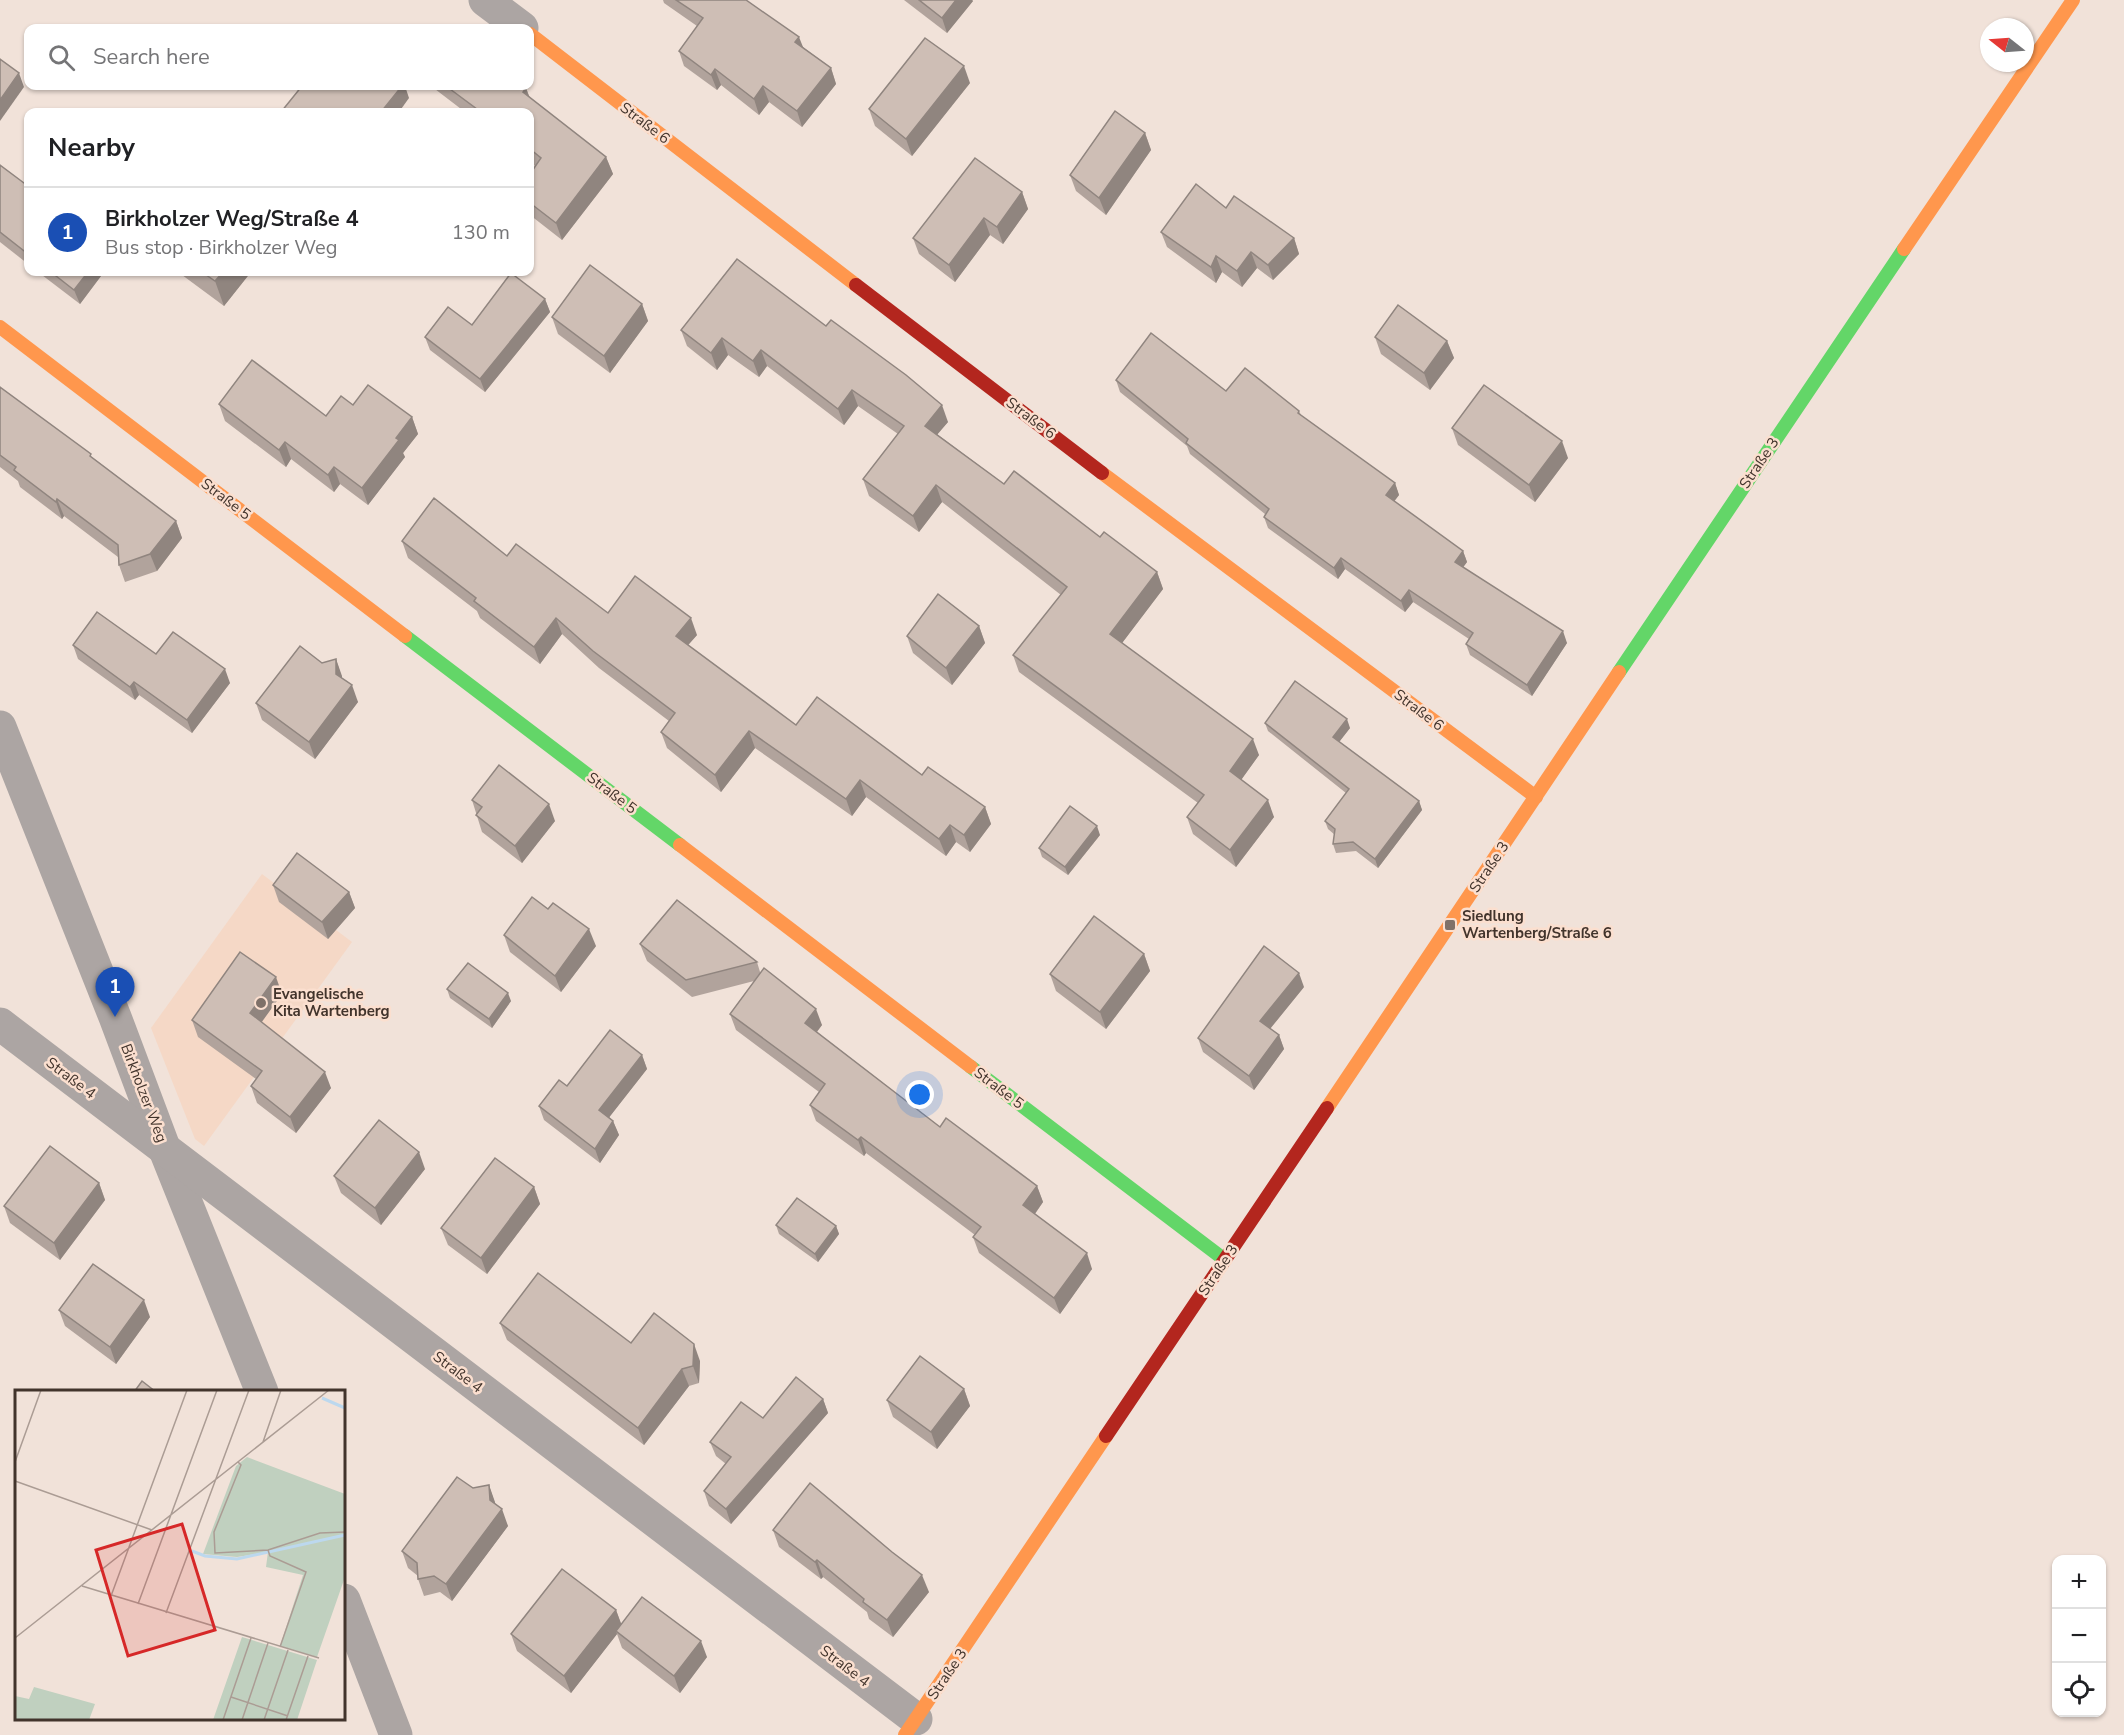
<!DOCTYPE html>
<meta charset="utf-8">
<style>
:root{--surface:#fff;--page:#f6f6f6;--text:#202124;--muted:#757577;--line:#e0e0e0;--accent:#0f766e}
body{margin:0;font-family:"Nunito Sans",sans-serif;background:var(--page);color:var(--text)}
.controls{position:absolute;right:18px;bottom:18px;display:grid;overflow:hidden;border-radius:12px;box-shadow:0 2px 4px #0004}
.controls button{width:54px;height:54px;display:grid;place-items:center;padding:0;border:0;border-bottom:2px solid var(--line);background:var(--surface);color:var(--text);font:30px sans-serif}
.compass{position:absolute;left:1980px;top:18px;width:54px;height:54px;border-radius:50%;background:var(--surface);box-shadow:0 2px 4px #0004;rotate:287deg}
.you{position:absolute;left:920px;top:1095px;width:21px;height:21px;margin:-15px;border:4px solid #fff;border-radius:50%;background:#1a73e8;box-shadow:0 0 0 9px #1a73e833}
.badge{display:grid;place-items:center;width:39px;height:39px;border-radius:50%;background:var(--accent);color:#fff;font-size:20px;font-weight:700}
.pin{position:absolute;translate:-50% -50px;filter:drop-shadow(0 2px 3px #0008)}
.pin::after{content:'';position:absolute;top:32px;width:21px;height:18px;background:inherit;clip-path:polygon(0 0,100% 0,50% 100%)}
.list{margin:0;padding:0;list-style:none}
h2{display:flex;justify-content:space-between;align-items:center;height:78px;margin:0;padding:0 24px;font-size:26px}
h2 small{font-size:20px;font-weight:400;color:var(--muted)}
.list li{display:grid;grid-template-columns:39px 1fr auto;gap:18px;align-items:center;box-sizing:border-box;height:90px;padding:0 24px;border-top:2px solid var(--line)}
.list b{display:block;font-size:22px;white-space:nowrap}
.list p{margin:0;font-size:20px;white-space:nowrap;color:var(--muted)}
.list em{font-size:20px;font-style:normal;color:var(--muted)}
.icon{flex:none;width:33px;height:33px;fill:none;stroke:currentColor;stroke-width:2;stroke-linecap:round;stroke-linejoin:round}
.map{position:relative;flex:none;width:2124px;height:1735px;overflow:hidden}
.search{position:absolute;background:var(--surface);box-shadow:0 2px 4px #0004;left:24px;top:24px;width:510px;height:66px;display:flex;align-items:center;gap:15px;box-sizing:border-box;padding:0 21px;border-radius:12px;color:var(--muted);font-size:22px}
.panel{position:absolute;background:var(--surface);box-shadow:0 2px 4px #0004;left:24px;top:108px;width:510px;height:168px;border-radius:12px}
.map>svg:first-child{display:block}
</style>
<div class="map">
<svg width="2124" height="1735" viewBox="0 0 2124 1735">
<rect width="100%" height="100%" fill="#f1e2d9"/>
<!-- built -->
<polygon fill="#f5d8c6" points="262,874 352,942 204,1146 195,1139 151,1028"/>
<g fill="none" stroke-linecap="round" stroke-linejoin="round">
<!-- street -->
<g stroke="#aca5a3" stroke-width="33">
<polyline points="485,0 522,28"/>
<polyline points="0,727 115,1017 165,1150 262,1392"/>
<polyline points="0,1024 916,1719"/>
<polyline points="344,1600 396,1735"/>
</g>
<!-- fast -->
<g stroke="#63d668" stroke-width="14">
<polyline points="405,636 680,845"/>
<polyline points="1619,672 1904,249"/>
<polyline points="971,1067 1225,1260"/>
</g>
<!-- slow -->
<g stroke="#ff974d" stroke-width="14">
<polyline points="530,34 856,285"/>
<polyline points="1904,249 2073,0"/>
<polyline points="0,327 405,636"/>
<polyline points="1102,473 1536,797"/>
<polyline points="680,845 971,1067"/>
<polyline points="1327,1108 1619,672"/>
<polyline points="905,1735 1106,1436"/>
</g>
<!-- jam -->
<g stroke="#b3261e" stroke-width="14">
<polyline points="856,285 1102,473"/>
<polyline points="1106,1436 1327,1108"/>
</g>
</g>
<!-- wall -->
<g fill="#b1a39c">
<polygon points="663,0 746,0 803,47 831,68 836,84 802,127 769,102 759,115 721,85 717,90 684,66 679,51 697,26 664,3"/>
<polygon points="904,0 972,0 973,1 947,33"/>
<polygon points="970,83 912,156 875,126 869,109"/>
<polygon points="431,86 523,86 526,88 530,98 606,157 613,174 562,240 530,215 530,174 535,166 530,161 530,112 465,112"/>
<polygon points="1145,133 1151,150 1106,215 1076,191 1070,175"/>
<polygon points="0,165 28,186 28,264 0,242"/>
<polygon points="1022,192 1028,209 1003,244 990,235 955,282 919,254 913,238"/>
<polygon points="1226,208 1294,238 1299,254 1273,280 1257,268 1242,287 1222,272 1216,283 1167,247 1161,232"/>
<polygon points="737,259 948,422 937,434 1004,484 1100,537 1157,572 1163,589 1122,643 1259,755 1241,780 1274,817 1236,867 1193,834 1187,817 1198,803 1019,672 1013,655 1061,595 942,502 919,532 869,496 863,479 898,434 858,406 844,425 767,366 759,377 728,355 717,370 687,346 681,330"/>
<polygon points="38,272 104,272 80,304"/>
<polygon points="178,272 251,272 224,306"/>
<polygon points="545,299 550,312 485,392 430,350 425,337 472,325"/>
<polygon points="642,304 648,321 610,373 558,334 552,317"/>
<polygon points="1375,337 1447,341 1454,358 1430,390 1381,354"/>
<polygon points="1116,380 1226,391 1299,411 1301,415 1395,483 1399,495 1394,501 1463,551 1467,562 1463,567 1567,643 1532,696 1470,655 1466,644 1469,639 1413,602 1405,612 1345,569 1338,579 1268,528 1264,517 1265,514 1190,454 1187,446 1120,392"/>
<polygon points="0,387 176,521 182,538 157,571 125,582 119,565 118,557 64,516 62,519 20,487 18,481 0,467"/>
<polygon points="219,404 326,416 353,405 412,417 418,434 403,453 405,457 368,505 340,484 334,492 291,459 286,467 225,421"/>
<polygon points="1452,428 1568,458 1535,502 1458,445"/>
<polygon points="402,541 507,556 608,613 697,635 688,645 796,725 922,775 985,807 991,824 970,852 956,842 946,856 866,797 852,816 755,748 721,792 667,748 661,732 669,721 599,668 562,634 540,664 480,618 477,611 408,558"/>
<polygon points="979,626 985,643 952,685 913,653 907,636"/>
<polygon points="73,645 156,654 230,683 192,733 139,695 135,700 78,659"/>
<polygon points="336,659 342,678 358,702 315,759 262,720 256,703 322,663"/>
<polygon points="1265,723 1350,728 1339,742 1419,801 1422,810 1378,868 1356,851 1336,853 1333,844 1335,835 1328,829 1325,821 1346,793 1268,731"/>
<polygon points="472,800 555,821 522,863 482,832"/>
<polygon points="1100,835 1068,875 1042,857 1039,848"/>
<polygon points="273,885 349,892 355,908 328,939 279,902"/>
<polygon points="504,935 596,946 561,992 510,952"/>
<polygon points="640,944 757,962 760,972 822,1025 817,1032 940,1127 1037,1186 1043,1202 1035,1214 1092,1269 1060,1314 979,1253 973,1237 975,1235 866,1153 864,1156 816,1121 810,1105 819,1092 736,1030 730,1014 754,981 692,997 647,961"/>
<polygon points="1144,954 1150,971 1106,1029 1056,991 1050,974"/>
<polygon points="1304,987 1270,1029 1279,1035 1284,1049 1254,1090 1203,1052 1198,1038"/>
<polygon points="447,989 511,1001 492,1028 450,998"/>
<polygon points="282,994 261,1022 331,1088 296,1133 257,1103 251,1086 256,1079 198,1037 192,1020"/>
<polygon points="642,1055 647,1069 609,1117 613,1121 619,1135 600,1163 544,1120 539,1106 567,1086"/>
<polygon points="425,1169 381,1225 341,1193 334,1176"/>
<polygon points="99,1183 105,1200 60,1260 10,1223 4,1206"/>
<polygon points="534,1187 540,1204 487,1274 448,1245 441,1228"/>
<polygon points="776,1225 836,1226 839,1234 818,1262 779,1234"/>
<polygon points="59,1310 150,1317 116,1364 65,1326"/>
<polygon points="500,1323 631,1343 700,1361 699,1383 689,1386 644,1445 507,1340"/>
<polygon points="964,1389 970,1406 937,1449 893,1417 887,1400"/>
<polygon points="823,1399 828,1413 731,1524 709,1506 704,1491 726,1464 716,1456 710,1442 763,1418"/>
<polygon points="489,1485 495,1504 508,1526 452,1601 440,1592 424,1596 418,1579 418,1576 408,1568 402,1551 473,1488"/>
<polygon points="773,1530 929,1592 893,1637 869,1619 867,1612 823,1577 821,1579 779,1547"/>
<polygon points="616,1610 621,1624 707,1657 680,1693 622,1648 617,1634 571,1693 517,1651 511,1634"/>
</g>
<!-- shaded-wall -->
<g fill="#90857f">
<polygon points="956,0 972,0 973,1 947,33 942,18"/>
<polygon points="799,37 805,52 795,42"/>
<polygon points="964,66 970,83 912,156 906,139"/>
<polygon points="831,68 836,84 802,127 797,111"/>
<polygon points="715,69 721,85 717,90 711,75"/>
<polygon points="19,73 24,87 0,121 0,100"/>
<polygon points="402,86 405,86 409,98 399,112 381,112"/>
<polygon points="763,86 769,102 759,115 754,99"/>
<polygon points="526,88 532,105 523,92"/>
<polygon points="1145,133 1151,150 1106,215 1099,198"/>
<polygon points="606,157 613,174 562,240 556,223"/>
<polygon points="1022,192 1028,209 1003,244 997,227"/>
<polygon points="984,218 990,235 955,282 949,265"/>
<polygon points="1294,238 1299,254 1273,280 1268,265"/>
<polygon points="1251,252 1257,268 1242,287 1237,271"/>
<polygon points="1216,256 1222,272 1216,283 1211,267"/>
<polygon points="88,272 104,272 80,304 74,290"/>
<polygon points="223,272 251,272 224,306 215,281"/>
<polygon points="545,299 550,312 485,392 480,379"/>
<polygon points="642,304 648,321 610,373 604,356"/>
<polygon points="722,338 728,355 717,370 711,353"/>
<polygon points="1447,341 1454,358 1430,390 1424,373"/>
<polygon points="761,350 767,366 759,377 753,361"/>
<polygon points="852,390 858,406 844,425 838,409"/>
<polygon points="942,405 948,422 931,442 925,426"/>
<polygon points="412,417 418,434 403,453 405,457 368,505 362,488 396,438"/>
<polygon points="1562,441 1568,458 1535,502 1529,485"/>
<polygon points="285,442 291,459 286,467 279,450"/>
<polygon points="334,467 340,484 334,492 328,475"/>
<polygon points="1395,483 1399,495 1390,507 1386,495"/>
<polygon points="936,485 942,502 919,532 913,516"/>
<polygon points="57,499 64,516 62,519 56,502"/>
<polygon points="176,521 182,538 157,571 150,554"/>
<polygon points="1463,551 1467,562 1459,573 1455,562"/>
<polygon points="1341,558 1345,569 1338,579 1334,568"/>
<polygon points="1157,572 1163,589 1116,651 1110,634"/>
<polygon points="1409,590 1413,602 1405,612 1401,601"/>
<polygon points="556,618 562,634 540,664 534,647"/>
<polygon points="691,618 697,635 682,652 676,636"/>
<polygon points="979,626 985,643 952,685 946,668"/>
<polygon points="1563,631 1567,643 1532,696 1527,685"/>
<polygon points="336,659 342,676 342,690 336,674"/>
<polygon points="225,669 230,683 192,733 187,720"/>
<polygon points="134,682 139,695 135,700 130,687"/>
<polygon points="352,685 358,702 315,759 309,742"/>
<polygon points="1347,719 1350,728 1336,746 1333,737"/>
<polygon points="749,731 755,748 721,792 715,775"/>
<polygon points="1253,739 1259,755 1236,787 1230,771"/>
<polygon points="860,780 866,797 852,816 846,799"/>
<polygon points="1268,800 1274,817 1236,867 1230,850"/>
<polygon points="1419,801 1422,810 1378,868 1375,859"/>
<polygon points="549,804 555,821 522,863 515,846"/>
<polygon points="985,807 991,824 970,852 964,835"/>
<polygon points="950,825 956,842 946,856 939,839"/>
<polygon points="1097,826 1100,835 1068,875 1065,867"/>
<polygon points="349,892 355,908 328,939 322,922"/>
<polygon points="589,929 596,946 561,992 555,976"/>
<polygon points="1144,954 1150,971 1106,1029 1100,1012"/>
<polygon points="1299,973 1304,987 1265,1035 1260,1021"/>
<polygon points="276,977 282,994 256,1030 250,1013"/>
<polygon points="508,993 511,1001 492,1028 489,1019"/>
<polygon points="816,1009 822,1025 811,1039 805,1023"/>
<polygon points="1279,1035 1284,1049 1254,1090 1249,1076"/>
<polygon points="642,1055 647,1069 604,1124 599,1110"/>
<polygon points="325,1072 331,1088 296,1133 290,1117"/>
<polygon points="613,1121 619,1135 600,1163 595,1149"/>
<polygon points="861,1137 866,1153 864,1156 858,1140"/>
<polygon points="419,1152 425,1169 381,1225 375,1208"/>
<polygon points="99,1183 105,1200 60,1260 54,1243"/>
<polygon points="1037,1186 1043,1202 1029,1222 1023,1205"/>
<polygon points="534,1187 540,1204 487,1274 481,1258"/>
<polygon points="836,1226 839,1234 818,1262 815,1254"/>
<polygon points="1087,1253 1092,1269 1060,1314 1054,1298"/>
<polygon points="144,1300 150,1317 116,1364 110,1347"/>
<polygon points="694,1344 700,1361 699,1383 693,1366"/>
<polygon points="682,1369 689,1386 644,1445 638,1428"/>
<polygon points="964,1389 970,1406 937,1449 931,1432"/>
<polygon points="823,1399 828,1413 731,1524 726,1509"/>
<polygon points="489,1485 495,1502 496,1516 502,1509 508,1526 452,1601 446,1584 490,1500"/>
<polygon points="817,1560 823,1577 821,1579 815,1562"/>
<polygon points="922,1575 929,1592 893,1637 887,1620"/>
<polygon points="616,1610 622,1626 616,1631 617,1634 571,1693 564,1676"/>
<polygon points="701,1641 707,1657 680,1693 674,1676"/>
</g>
<!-- building -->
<g fill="#cebeb5" stroke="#90857f" stroke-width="1.5">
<polygon points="676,0 746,0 799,37 795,42 831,68 797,111 763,86 754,99 715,69 711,75 679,51 703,18"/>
<polygon points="919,0 956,0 942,18"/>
<polygon points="925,38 964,66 906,139 869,109"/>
<polygon points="0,59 19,73 0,100"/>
<polygon points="302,86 402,86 381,112 281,112"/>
<polygon points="446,86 523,86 526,88 523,92 606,157 556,223 530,203 530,174 541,158 530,149 530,112 481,112"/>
<polygon points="1115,111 1145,133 1099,198 1070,175"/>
<polygon points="975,158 1022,192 997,227 984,218 949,265 913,238"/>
<polygon points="0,165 28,186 28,254 0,232"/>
<polygon points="1196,184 1226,208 1234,196 1294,238 1268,265 1251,252 1237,271 1216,256 1211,267 1161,232"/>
<polygon points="737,259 826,326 831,320 906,375 942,405 925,426 1004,484 1014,471 1100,537 1104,532 1157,572 1110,634 1253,739 1230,771 1268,800 1230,850 1187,817 1204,795 1013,655 1067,587 936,485 913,516 863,479 904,426 852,390 838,409 761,350 753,361 722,338 711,353 681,330"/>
<polygon points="590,265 642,304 604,356 552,317"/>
<polygon points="51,272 88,272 74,290"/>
<polygon points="202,272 223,272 215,281"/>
<polygon points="511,273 545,299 480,379 425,337 448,307 472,325"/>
<polygon points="1398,305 1447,341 1424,373 1375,337"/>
<polygon points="1151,333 1226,391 1245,368 1299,411 1298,413 1395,483 1386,495 1463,551 1455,562 1563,631 1527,685 1466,644 1473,633 1409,590 1401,601 1341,558 1334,568 1264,517 1269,509 1186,443 1188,439 1116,380"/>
<polygon points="252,360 326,416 341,396 353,405 368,385 412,417 396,438 399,440 362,488 334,467 328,475 285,442 279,450 219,404"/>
<polygon points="1484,385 1562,441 1529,485 1452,428"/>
<polygon points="0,387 91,454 90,456 176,521 150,554 119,565 118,545 57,499 56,502 14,470 16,467 0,455"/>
<polygon points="434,498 507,556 516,544 608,613 635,576 691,618 676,636 796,725 817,697 922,775 928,767 985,807 964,835 950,825 939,839 860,780 846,799 749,731 715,775 661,732 675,713 593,651 556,618 534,647 474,601 476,598 402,541"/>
<polygon points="938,594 979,626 946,668 907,636"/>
<polygon points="97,612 156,654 173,632 225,669 187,720 134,682 130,687 73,645"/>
<polygon points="300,646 322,663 336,659 336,674 352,685 309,742 256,703"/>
<polygon points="1295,681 1347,719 1333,737 1419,801 1375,859 1353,842 1333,844 1335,829 1325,821 1349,789 1265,723"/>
<polygon points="499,765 549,804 515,846 476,815 482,807 472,800"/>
<polygon points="1070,806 1097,826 1065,867 1039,848"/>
<polygon points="297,853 349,892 322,922 273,885"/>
<polygon points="532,897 548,909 553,903 589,929 555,976 504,935"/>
<polygon points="677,900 757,962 686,980 640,944"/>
<polygon points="1094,916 1144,954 1100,1012 1050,974"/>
<polygon points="1264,946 1299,973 1260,1021 1279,1035 1249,1076 1198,1038"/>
<polygon points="240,952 276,977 250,1013 325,1072 290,1117 251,1086 262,1071 192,1020"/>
<polygon points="468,963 508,993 489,1019 447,989"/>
<polygon points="764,968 816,1009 805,1023 940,1127 946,1118 1037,1186 1023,1205 1087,1253 1054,1298 973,1237 981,1227 861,1137 858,1140 810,1105 825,1084 730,1014"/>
<polygon points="610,1030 642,1055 599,1110 613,1121 595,1149 539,1106 559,1080 567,1086"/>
<polygon points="379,1120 419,1152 375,1208 334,1176"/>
<polygon points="50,1146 99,1183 54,1243 4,1206"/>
<polygon points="495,1158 534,1187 481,1258 441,1228"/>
<polygon points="797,1198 836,1226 815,1254 776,1225"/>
<polygon points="93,1264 144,1300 110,1347 59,1310"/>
<polygon points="538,1273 631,1343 654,1313 694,1344 693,1366 682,1369 638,1428 500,1323"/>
<polygon points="920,1356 964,1389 931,1432 887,1400"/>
<polygon points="796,1377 823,1399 726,1509 704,1491 731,1457 710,1442 741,1402 763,1418"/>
<polygon points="142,1381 156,1392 134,1392"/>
<polygon points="457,1477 473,1488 489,1485 490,1500 502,1509 446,1584 434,1576 418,1579 417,1563 402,1551"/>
<polygon points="810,1483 892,1552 922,1575 887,1620 863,1602 864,1599 817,1560 815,1562 773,1530"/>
<polygon points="562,1569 616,1610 564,1676 511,1634"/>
<polygon points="642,1597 701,1641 674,1676 616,1631"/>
</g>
<!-- markers -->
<g fill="#7f7169" stroke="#fbdfcf" stroke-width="2">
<rect x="1444" y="919" width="12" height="12" rx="3"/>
<circle cx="261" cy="1003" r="6"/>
</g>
<g text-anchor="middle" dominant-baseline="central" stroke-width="5" stroke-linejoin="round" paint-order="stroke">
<!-- street labels -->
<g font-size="15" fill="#42342c" stroke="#fbdfcf">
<text transform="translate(645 123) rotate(37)">Straße 6</text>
<text transform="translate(1031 418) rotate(37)">Straße 6</text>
<text transform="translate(1759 463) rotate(-56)">Straße 3</text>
<text transform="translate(226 499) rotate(37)">Straße 5</text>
<text transform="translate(1419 710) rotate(37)">Straße 6</text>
<text transform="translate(612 793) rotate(37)">Straße 5</text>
<text transform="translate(1489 867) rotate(-56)">Straße 3</text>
<text transform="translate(71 1078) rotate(37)">Straße 4</text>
<text transform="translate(999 1088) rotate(37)">Straße 5</text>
<text transform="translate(144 1093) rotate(69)">Birkholzer Weg</text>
<text transform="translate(1218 1270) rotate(-56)">Straße 3</text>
<text transform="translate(458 1372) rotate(37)">Straße 4</text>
<text transform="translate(845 1666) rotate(37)">Straße 4</text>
<text transform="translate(947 1674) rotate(-56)">Straße 3</text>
</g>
<!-- poi labels -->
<g font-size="15" font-weight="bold" fill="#42342c" stroke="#fbdfcf" text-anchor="start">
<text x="1462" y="916">Siedlung<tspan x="1462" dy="17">Wartenberg/Straße 6</tspan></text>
<text x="273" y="994">Evangelische<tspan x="273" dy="17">Kita Wartenberg</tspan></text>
</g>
</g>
<!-- overview -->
<g transform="translate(15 1390)">
<rect width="330" height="330" fill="#f1e2d9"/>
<path d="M232 67 330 104V187L302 267 265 256 288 185 251 177 253 162 222 167 188 164 221 76ZM227 247 302 270 282 330H198ZM19 297 80 314 74 330H0V306L14 309Z" fill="#c0d0bf"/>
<path fill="none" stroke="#bcd8ee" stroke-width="3" d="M307 8 330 18M177 161 190 166 222 169 330 145"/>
<path fill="none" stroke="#ab9c94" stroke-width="1.5" d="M248 52 266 0M0 72 26 0M223 72 226 75 199 142 200 163 253 160 305 143 330 142M0 91 137 140M253 160 255 166 291 182 265 257M67 196 304 268M96 206 172 0M123 214 202 0M151 223 234 0M0 248 314 0M216 307 273 326M208 330 236 248M227 330 253 253M249 330 273 260M271 330 293 266"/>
<path fill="#d62828" fill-opacity="0.15" stroke="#d62828" stroke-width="3" d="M167 134 200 240 113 266 81 160Z"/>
<rect width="330" height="330" fill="none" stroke="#42342c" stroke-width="3"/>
</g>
</svg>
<div class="controls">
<button>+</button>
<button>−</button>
<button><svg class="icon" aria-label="locate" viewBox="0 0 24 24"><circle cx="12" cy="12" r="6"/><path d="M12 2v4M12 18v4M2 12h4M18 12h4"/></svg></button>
</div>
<svg class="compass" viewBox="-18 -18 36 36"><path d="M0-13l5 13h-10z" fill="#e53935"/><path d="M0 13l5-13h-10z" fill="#757577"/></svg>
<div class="you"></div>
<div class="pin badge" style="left:115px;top:1017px;background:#1a4fb4">1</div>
<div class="search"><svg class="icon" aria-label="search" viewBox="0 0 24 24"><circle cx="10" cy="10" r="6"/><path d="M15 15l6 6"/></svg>Search here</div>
<section class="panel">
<h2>Nearby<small></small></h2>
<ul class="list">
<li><span class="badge" style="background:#1a4fb4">1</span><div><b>Birkholzer Weg/Straße 4</b><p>Bus stop · Birkholzer Weg</p></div><em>130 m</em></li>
</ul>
</section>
</div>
